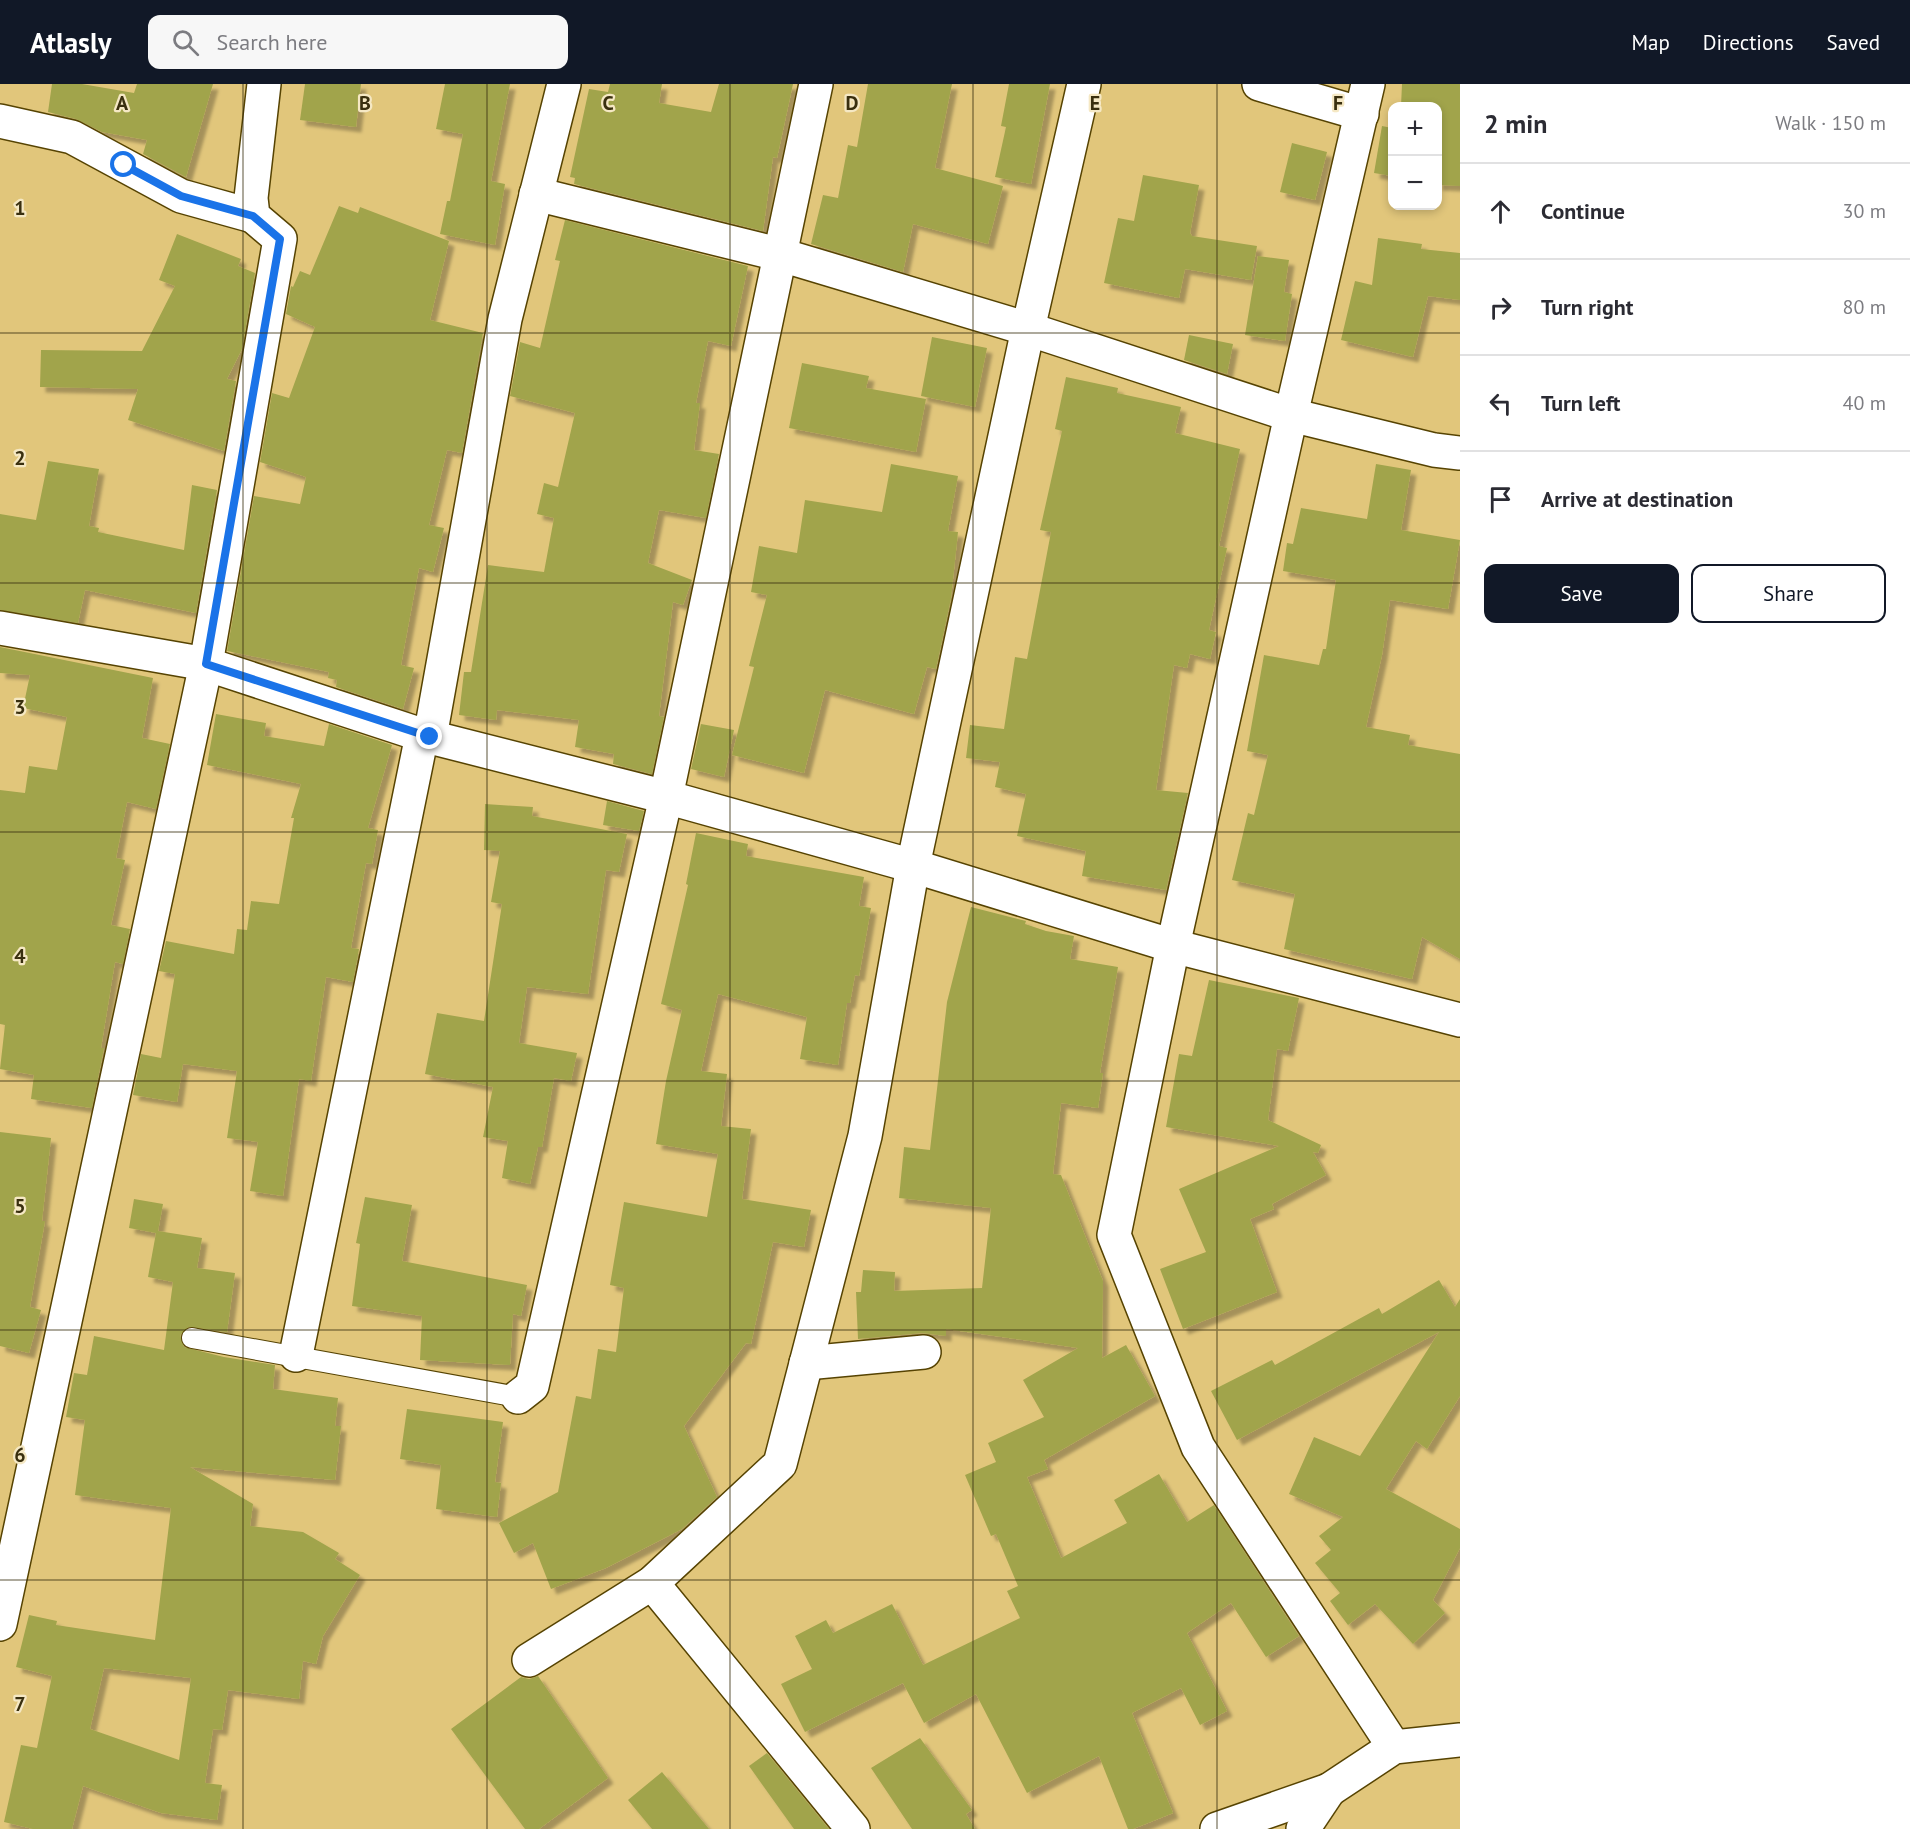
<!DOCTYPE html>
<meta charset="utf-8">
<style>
:root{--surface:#fff;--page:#f7f7f7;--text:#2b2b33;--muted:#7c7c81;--line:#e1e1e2;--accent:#111827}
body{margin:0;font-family:"PT Sans",sans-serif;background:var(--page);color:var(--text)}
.controls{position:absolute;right:18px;top:18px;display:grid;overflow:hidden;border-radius:12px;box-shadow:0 3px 9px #0003}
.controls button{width:54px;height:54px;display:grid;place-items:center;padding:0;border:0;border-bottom:2px solid var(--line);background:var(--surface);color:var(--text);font:30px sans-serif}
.stop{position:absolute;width:18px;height:18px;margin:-14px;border:4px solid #1a73e8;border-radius:50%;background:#fff}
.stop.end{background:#1a73e8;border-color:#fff;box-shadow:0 2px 6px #0008}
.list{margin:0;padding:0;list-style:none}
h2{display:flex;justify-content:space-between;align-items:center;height:78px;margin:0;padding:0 24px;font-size:26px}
h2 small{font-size:20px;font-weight:400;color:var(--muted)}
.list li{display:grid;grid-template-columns:39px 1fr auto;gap:18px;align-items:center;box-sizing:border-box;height:96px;padding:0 24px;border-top:2px solid var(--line)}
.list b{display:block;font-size:22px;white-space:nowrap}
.list em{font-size:20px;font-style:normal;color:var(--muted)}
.actions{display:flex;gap:12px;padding:18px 24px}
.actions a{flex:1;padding:14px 0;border:2px solid var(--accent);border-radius:12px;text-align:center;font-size:21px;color:var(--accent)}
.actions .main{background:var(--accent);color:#fff}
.icon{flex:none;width:33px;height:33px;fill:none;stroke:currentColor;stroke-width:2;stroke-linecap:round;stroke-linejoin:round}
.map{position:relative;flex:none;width:1460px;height:1745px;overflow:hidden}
header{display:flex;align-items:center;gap:36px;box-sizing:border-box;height:84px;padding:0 30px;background:var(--accent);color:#fff}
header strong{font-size:28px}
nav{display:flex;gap:33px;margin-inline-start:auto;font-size:21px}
.search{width:420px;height:54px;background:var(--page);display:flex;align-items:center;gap:15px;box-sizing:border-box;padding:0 21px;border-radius:12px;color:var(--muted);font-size:22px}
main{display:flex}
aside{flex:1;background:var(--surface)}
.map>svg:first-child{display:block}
</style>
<header>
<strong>Atlasly</strong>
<div class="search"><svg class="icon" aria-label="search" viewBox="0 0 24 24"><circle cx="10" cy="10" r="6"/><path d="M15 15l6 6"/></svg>Search here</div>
<nav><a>Map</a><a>Directions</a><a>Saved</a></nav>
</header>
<main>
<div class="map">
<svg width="1460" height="1745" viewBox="0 0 1460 1745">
<defs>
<filter id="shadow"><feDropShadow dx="5.5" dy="5.5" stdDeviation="1.5" flood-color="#0004"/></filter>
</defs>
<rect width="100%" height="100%" fill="#e1c67b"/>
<!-- building -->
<g fill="#a1a44c" fill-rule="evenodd" filter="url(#shadow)">
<polygon points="52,0 82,0 134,9 137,0 213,0 186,93 143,70 147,56 102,48 76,35 48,28"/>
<polygon points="305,0 361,0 356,43 300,36"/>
<polygon points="445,0 510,0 491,97 505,100 495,161 440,150 447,117 450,117 463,50 436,45"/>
<polygon points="610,0 662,0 659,19 711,28 719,0 793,0 777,74 773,73 763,147 574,100 575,94 570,93 589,5 608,8"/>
<polygon points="868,0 952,0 935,84 1003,102 988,160 913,140 903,188 811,160 823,111 838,114 848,61 857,63"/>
<polygon points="1009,0 1050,0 1031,100 995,93 1006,43 1001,42"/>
<polygon points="1402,0 1460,0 1460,102 1437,101 1437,22 1401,22"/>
<polygon points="1382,42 1392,44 1392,92 1374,89"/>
<polygon points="1292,59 1327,68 1315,116 1280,108"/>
<polygon points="1143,91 1199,101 1190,149 1192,152 1257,162 1251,196 1185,185 1179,214 1104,199 1118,134 1134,137"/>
<polygon points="339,122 358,129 360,123 449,157 430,236 483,249 462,369 447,366 429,441 444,444 433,488 419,484 401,581 414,584 403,625 336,603 337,596 328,594 329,588 227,567 254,412 300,420 306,393 260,378 272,309 289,314 315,243 286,230 291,202 293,203 300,187 310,191"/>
<polygon points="565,136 748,182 731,262 708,257 696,319 700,319 694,366 719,370 706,434 659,426 648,479 692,496 683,521 673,518 659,632 664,633 652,690 613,680 614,670 575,663 579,636 497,626 496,636 459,631 464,588 471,588 488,481 544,488 554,434 537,430 544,399 558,403 575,329 510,312 520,258 540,264 560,177 555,176"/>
<polygon points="177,150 241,175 238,182 255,189 242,265 227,295 236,297 224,367 128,336 138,305 40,303 41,266 142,267 175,202 159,196"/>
<polygon points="1378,154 1422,160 1421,165 1460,169 1460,216 1428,212 1413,273 1341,256 1355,197 1372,201"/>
<polygon points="1258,172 1289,176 1284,208 1292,210 1285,257 1245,251"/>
<polygon points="1189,251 1233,260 1227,290 1184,276"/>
<polygon points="932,253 987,264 975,323 921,312"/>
<polygon points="802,279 869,292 866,304 926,315 916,368 789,344"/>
<polygon points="1066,293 1118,304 1117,309 1181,323 1175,349 1240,365 1219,462 1227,464 1209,546 1216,548 1210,575 1190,570 1187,584 1174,581 1156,706 1188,709 1166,806 1082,792 1086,767 1017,752 1026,710 995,703 1000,678 966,674 970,641 1004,645 1015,573 1027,575 1051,448 1040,446 1062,347 1055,345"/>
<polygon points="48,377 99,385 89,442 99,444 98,448 184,466 192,401 217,406 196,529 85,506 78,539 0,526 0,430 36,436"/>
<polygon points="891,380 958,392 948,447 958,448 951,514 936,585 927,583 914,630 825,606 804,689 732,671 754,583 749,582 767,511 751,508 759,462 797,469 805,416 882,428"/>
<polygon points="1376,380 1411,386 1401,446 1460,456 1448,525 1390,516 1382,571 1366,643 1410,651 1408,661 1460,670 1460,875 1422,853 1412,895 1284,865 1295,810 1232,796 1248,729 1254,731 1268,671 1247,667 1264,571 1319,581 1323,565 1326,565 1336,496 1283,487 1287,459 1293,460 1301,424 1367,435"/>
<polygon points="0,563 153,594 142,654 170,660 156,725 127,718 116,774 125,776 111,841 130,845 123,880 115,878 101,964 104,964 92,1024 31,1015 34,991 0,985 5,941 0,940 0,706 25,709 29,682 57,686 67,633 23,624 30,591 0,589"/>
<polygon points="216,630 266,639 264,652 324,662 329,640 392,661 368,744 378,746 372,780 366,779 351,864 359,865 353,898 326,893 311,997 299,995 283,1112 250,1107 258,1058 227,1054 237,987 183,980 177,1018 133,1011 141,970 161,974 175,890 159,887 166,857 234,870 237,845 247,846 251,817 279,820 294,734 291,734 301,700 207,681"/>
<polygon points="701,640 734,646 724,693 691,685"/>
<polygon points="607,717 644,727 639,747 603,741"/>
<polygon points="485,720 533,723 532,732 627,750 619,788 606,786 588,910 527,903 519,959 577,969 571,997 554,994 542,1063 538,1063 530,1100 502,1094 508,1057 483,1053 493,1003 425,990 437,929 484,937 502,820 491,818 500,767 484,766"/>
<polygon points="696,749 748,760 746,772 864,793 859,822 871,824 859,892 855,891 850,919 847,919 838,981 800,975 807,933 718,910 701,987 727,990 721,1042 751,1045 742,1115 811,1126 804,1163 773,1158 751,1260 746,1259 684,1342 717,1413 682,1445 606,1484 551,1505 533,1459 514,1469 499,1439 558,1408 576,1312 591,1315 598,1265 616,1268 624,1204 610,1201 624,1118 707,1133 718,1070 656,1060 666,997 682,926 661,920 688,801 686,800"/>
<polygon points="971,823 1026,837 1025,840 1046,847 1074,852 1070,875 1118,883 1100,989 1103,989 1098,1024 1061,1019 1053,1090 1061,1091 1103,1197 1102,1274 1126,1261 1155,1312 1044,1376 1048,1385 1027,1393 1061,1474 1127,1439 1114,1416 1159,1390 1187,1438 1214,1421 1299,1552 1266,1573 1231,1519 1187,1549 1227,1627 1200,1641 1181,1604 1132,1629 1173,1729 1133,1745 1128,1745 1099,1672 1027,1709 976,1610 924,1639 903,1599 805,1648 781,1600 812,1585 795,1552 826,1536 833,1549 892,1520 923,1581 1020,1534 1007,1507 1018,1502 996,1450 991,1452 965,1391 996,1378 988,1359 1044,1333 1023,1296 1078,1264 946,1245 946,1252 922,1249 858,1255 856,1208 861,1208 863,1186 895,1188 894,1207 982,1204 991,1124 899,1114 904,1063 930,1066 947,918"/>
<polygon points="1209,896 1299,914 1288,967 1277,965 1268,1036 1321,1061 1318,1069 1313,1068 1326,1091 1272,1120 1274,1125 1250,1135 1277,1208 1183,1245 1160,1185 1206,1168 1179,1105 1279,1062 1166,1043 1179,970 1192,972"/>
<polygon points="0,1048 51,1054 42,1137 45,1137 30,1223 41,1226 29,1269 0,1262"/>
<polygon points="365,1113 412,1121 402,1177 527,1201 521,1232 513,1230 510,1281 420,1276 422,1232 352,1222 360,1160 356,1159"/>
<path d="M134 1115 163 1120 158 1147 202 1154 197 1184 235 1189 227 1248 189 1243 180 1251 184 1263 224 1273 275 1281 273 1305 338 1314 335 1342H341L335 1396 190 1383 253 1420 250 1442 303 1448 339 1469 335 1475 360 1491 323 1552 316 1580 303 1577 299 1615 228 1606 222 1646 213 1645 205 1699 222 1701 217 1736 161 1729 83 1702 72 1745H33L4 1738 21 1661 37 1664 52 1592 16 1583 29 1531 57 1537 56 1541 155 1556 171 1424 75 1411 85 1336 66 1333 74 1289 87 1291 94 1252 164 1266 173 1198 148 1193 156 1149 129 1144ZM104 1584 191 1594 179 1676 90 1645Z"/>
<polygon points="1439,1196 1455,1223 1460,1215 1460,1312 1427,1365 1416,1357 1386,1405 1460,1445 1460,1464 1433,1516 1445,1529 1413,1560 1375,1520 1348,1541 1330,1517 1340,1509 1315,1479 1331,1466 1319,1452 1343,1433 1289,1410 1314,1353 1360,1372 1439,1248 1237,1356 1211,1307 1272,1276 1275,1281 1379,1224 1382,1230"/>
<polygon points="407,1325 503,1338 495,1398 501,1399 497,1433 436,1425 441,1381 400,1375"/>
<polygon points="538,1592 608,1694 539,1745 525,1745 451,1645 521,1593 529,1595"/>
<polygon points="920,1654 972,1726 966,1730 975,1745 912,1745 871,1684"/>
<polygon points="767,1669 829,1745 794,1745 749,1682"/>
<polygon points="662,1688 709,1745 652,1745 628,1716"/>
</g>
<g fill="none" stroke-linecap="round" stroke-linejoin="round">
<defs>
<polyline id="service" points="192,1254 518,1313"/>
<g id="minor">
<polyline points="1259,0 1362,30"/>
<polyline points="1368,0 1291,331 1173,862 1114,1151 1198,1363 1394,1663"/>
<polyline points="0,37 72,53 181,112 253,132"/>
<polyline points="536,110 778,170 1028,245 1291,331 1434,366 1460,369"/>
<polyline points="0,544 206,580 422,651 666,713 913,782 1173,862 1460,936"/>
<polyline points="430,653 505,235 564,0"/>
<polyline points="296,1271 422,651"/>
<polyline points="806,1279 924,1268"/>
<polyline points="518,1313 532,1302 666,713 816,0"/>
<polyline points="652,1499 853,1745"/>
<polyline points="0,1540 206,580 280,155 253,132 251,114 264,0"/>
<polyline points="529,1576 652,1499 780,1380 865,1052 913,782 1028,245 1084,0"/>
<polyline points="1217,1745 1329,1706 1394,1663 1460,1656"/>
<polyline points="1303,1745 1329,1706"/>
</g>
</defs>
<!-- service casing -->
<use href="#service" stroke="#564302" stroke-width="22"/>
<!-- minor casing -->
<use href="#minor" stroke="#564302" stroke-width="36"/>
<!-- service -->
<use href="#service" stroke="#fff" stroke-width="20"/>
<!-- minor -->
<use href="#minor" stroke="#fff" stroke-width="33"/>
</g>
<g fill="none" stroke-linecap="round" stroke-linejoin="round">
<!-- route -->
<polyline stroke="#1a73e8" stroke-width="8" points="124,81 181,112 253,132 280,155 206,580 430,653"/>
</g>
<!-- grid -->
<path fill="none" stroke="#392f0f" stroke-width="1.5" stroke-opacity="0.55" d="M243 0V1745M487 0V1745M730 0V1745M973 0V1745M1217 0V1745M0 249H1460M0 499H1460M0 748H1460M0 997H1460M0 1246H1460M0 1496H1460"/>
<g font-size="20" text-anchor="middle" font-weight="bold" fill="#392f0f" stroke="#f5e8c4" stroke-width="4.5" stroke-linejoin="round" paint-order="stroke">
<text x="122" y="26">A</text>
<text x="365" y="26">B</text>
<text x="608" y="26">C</text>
<text x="852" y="26">D</text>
<text x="1095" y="26">E</text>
<text x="1338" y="26">F</text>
<text x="20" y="131">1</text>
<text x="20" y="381">2</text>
<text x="20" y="630">3</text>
<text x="20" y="879">4</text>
<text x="20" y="1129">5</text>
<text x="20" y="1378">6</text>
<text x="20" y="1627">7</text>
</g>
</svg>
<div class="controls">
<button>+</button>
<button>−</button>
</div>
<div class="stop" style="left:124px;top:81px"></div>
<div class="stop end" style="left:430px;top:653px"></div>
</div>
<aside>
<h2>2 min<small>Walk · 150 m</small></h2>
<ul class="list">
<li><svg class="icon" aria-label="ahead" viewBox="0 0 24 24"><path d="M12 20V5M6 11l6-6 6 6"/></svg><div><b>Continue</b></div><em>30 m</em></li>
<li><svg class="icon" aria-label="right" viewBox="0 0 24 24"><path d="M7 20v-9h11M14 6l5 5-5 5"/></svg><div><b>Turn right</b></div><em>80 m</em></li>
<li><svg class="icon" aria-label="left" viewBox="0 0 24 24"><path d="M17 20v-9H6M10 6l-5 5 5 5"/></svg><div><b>Turn left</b></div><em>40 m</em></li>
<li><svg class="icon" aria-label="arrive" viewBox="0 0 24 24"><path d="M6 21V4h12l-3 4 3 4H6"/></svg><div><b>Arrive at destination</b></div></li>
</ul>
<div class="actions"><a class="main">Save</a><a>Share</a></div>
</aside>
</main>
